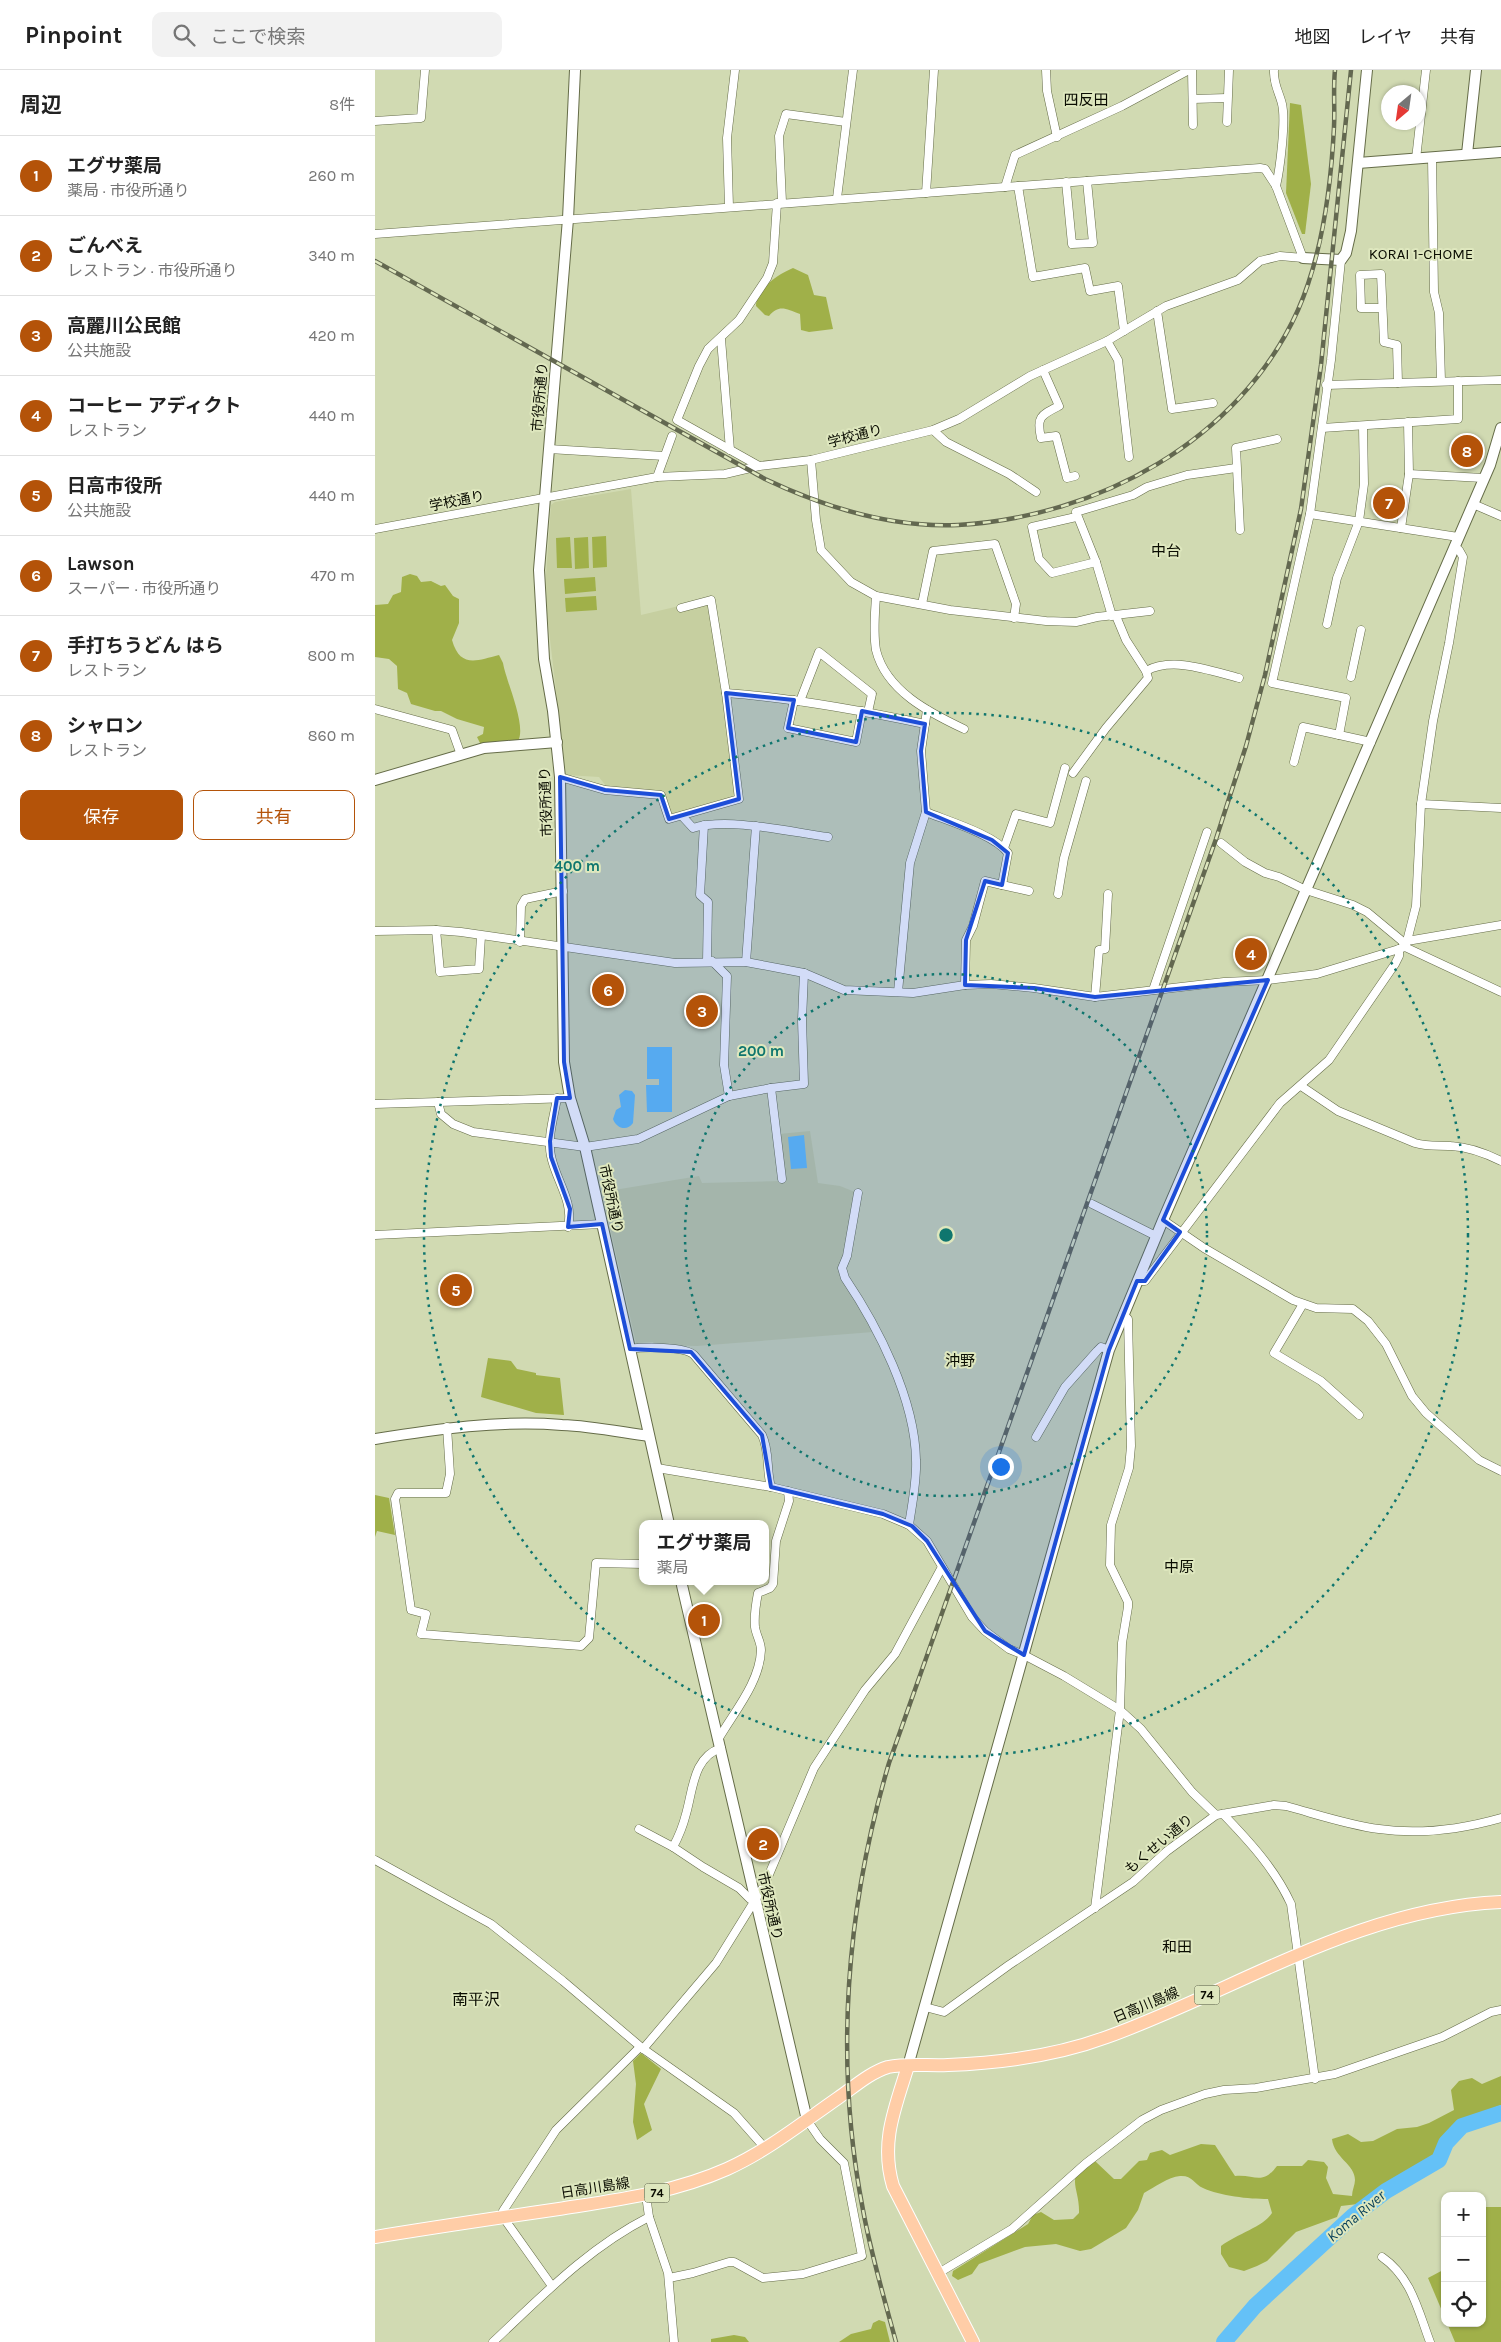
<!DOCTYPE html>
<html lang="ja">
<meta charset="utf-8">
<style>
:root{--surface:#fff;--page:#f2f2f2;--text:#222;--muted:#767676;--line:#e0e0e0;--accent:#b45309}
body{margin:0;font-family:Karla,"Noto Sans JP",sans-serif;background:var(--page);color:var(--text)}
.controls{position:absolute;right:15px;bottom:15px;display:grid;overflow:hidden;border-radius:10px;box-shadow:0 1px 4px #0004}
.controls button{width:45px;height:45px;display:grid;place-items:center;padding:0;border:0;border-bottom:1px solid var(--line);background:var(--surface);color:var(--text);font:25px sans-serif}
.compass{position:absolute;left:1006px;top:15px;width:45px;height:45px;border-radius:50%;background:var(--surface);box-shadow:0 1px 4px #0004;rotate:209deg}
.you{position:absolute;left:625px;top:1396px;width:18px;height:18px;margin:-12px;border:4px solid #fff;border-radius:50%;background:#1a73e8;box-shadow:0 0 0 8px #1a73e833}
.badge{display:grid;place-items:center;width:32px;height:32px;border-radius:50%;background:var(--accent);color:#fff;font-size:16px;font-weight:700}
.pin{position:absolute;translate:-50% -50%;border:2px solid #fff;box-shadow:0 1px 5px #0006}
.popup{position:absolute;left:264px;top:1450px;width:130px;height:65px;box-sizing:border-box;display:grid;place-content:center;border-radius:10px;background:var(--surface);filter:drop-shadow(0 1px 4px #0005);font-size:16px;white-space:nowrap;color:var(--muted)}
.popup b{font-size:19px;color:var(--text)}
.popup::after{content:'';position:absolute;left:50%;top:100%;margin-left:-10px;border:10px solid transparent;border-top-color:var(--surface)}
.list{margin:0;padding:0;list-style:none}
h2{display:flex;justify-content:space-between;align-items:center;height:65px;margin:0;padding:0 20px;font-size:21px}
h2 small{font-size:16px;font-weight:400;color:var(--muted)}
.list li{display:grid;grid-template-columns:32px 1fr auto;gap:15px;align-items:center;box-sizing:border-box;height:80px;padding:0 20px;border-top:1px solid var(--line)}
.list b{display:block;font-size:19px;white-space:nowrap}
.list p{margin:0;font-size:16px;white-space:nowrap;color:var(--muted)}
.list em{font-size:16px;font-style:normal;color:var(--muted)}
.actions{display:flex;gap:10px;padding:15px 20px}
.actions a{flex:1;padding:11px 0;border:1px solid var(--accent);border-radius:10px;text-align:center;font-size:18px;color:var(--accent)}
.actions .main{background:var(--accent);color:#fff}
.icon{flex:none;width:28px;height:28px;fill:none;stroke:currentColor;stroke-width:2;stroke-linecap:round;stroke-linejoin:round}
.map{position:relative;flex:none;width:1126px;height:2272px;overflow:hidden}
header{display:flex;align-items:center;gap:30px;box-sizing:border-box;height:70px;padding:0 25px;background:var(--surface);border-bottom:1px solid var(--line)}
header strong{font-size:24px}
nav{display:flex;gap:28px;margin-inline-start:auto;font-size:18px}
.search{width:350px;height:45px;background:var(--page);display:flex;align-items:center;gap:12px;box-sizing:border-box;padding:0 18px;border-radius:10px;color:var(--muted);font-size:19px}
main{display:flex}
aside{flex:1;background:var(--surface)}
.map>svg:first-child{display:block}
</style>
<header>
<strong>Pinpoint</strong>
<div class="search"><svg class="icon" aria-label="search" viewBox="0 0 24 24"><circle cx="10" cy="10" r="6"/><path d="M15 15l6 6"/></svg>ここで検索</div>
<nav><a>地図</a><a>レイヤ</a><a>共有</a></nav>
</header>
<main>
<aside>
<h2>周辺<small>8件</small></h2>
<ul class="list">
<li><span class="badge">1</span><div><b>エグサ薬局</b><p>薬局 · 市役所通り</p></div><em>260 m</em></li>
<li><span class="badge">2</span><div><b>ごんべえ</b><p>レストラン · 市役所通り</p></div><em>340 m</em></li>
<li><span class="badge">3</span><div><b>高麗川公民館</b><p>公共施設</p></div><em>420 m</em></li>
<li><span class="badge">4</span><div><b>コーヒー アディクト</b><p>レストラン</p></div><em>440 m</em></li>
<li><span class="badge">5</span><div><b>日高市役所</b><p>公共施設</p></div><em>440 m</em></li>
<li><span class="badge">6</span><div><b>Lawson</b><p>スーパー · 市役所通り</p></div><em>470 m</em></li>
<li><span class="badge">7</span><div><b>手打ちうどん はら</b><p>レストラン</p></div><em>800 m</em></li>
<li><span class="badge">8</span><div><b>シャロン</b><p>レストラン</p></div><em>860 m</em></li>
</ul>
<div class="actions"><a class="main">保存</a><a>共有</a></div>
</aside>
<div class="map">
<svg width="1126" height="2272" viewBox="0 0 1126 2272">
<rect width="100%" height="100%" fill="#d1dab2"/>
<!-- built -->
<g fill="#c6cfa0">
<polygon points="256,419 266,545 304,536 334,534 362,723 360,727 298,746 294,743 288,723 231,716 224,707 191,705 172,544 171,505 176,435 180,432"/>
<polygon points="435,1061 443,1113 465,1116 480,1122 470,1186 464,1198 498,1262 322,1276 280,1275 278,1272 261,1273 227,1122 324,1106 327,1113 407,1111 404,1064"/>
</g>
<!-- green -->
<g fill="#a0b049">
<polygon points="915,33 926,35 936,114 930,164 927,164 911,123"/>
<path d="M418 198 433 205 439 225 451 227 458 259 434 262 426 260 425 244C411 239 404 234 394 246L390 245 381 236C381 218 404 204 418 198Z"/>
<polygon points="231,466 232,497 218,498 217,467"/>
<polygon points="195,467 197,498 182,498 181,468"/>
<polygon points="213,467 214,498 200,499 199,468"/>
<path d="M35 504 42 506 46 512 56 511 66 516 70 515 78 526 84 529V553L77 570C85 598 101 591 124 585L128 593C131 611 152 656 143 671L106 675 102 667 108 664 109 657 82 649 66 641H60L36 634 32 623 23 619 22 596 14 589 0 587V535L13 534 18 525 26 522 27 507Z"/>
<polygon points="220,507 221,521 190,524 189,509"/>
<polygon points="221,526 222,540 191,542 190,528"/>
<polygon points="113,1288 136,1291 142,1299 161,1303 161,1305 185,1308 189,1345 161,1343 106,1327"/>
<polygon points="0,1425 14,1428 20,1465 2,1461 0,1467"/>
<polygon points="266,1983 286,1999 269,2034 277,2060 262,2070 258,2052 261,2014 258,1991"/>
<path d="M1126 2006V2035L1095 2047 1075 2059 1067 2071 1063 2083 1053 2093 1050 2102 1042 2110H1022L995 2130 983 2134 966 2136 962 2147 921 2162 892 2191 882 2196 869 2201 854 2197 846 2184V2176C862 2164 888 2157 897 2143L893 2129C874 2129 845 2126 828 2118 819 2114 817 2105 805 2106 793 2107 780 2117 769 2123L763 2140 751 2158 716 2179 705 2181 681 2174 650 2177 604 2194 597 2204 583 2210 577 2206 578 2201 653 2154 658 2145 666 2142 679 2150 698 2149 704 2143C705 2116 687 2106 720 2091L739 2109H746L764 2091 772 2090 775 2083 787 2080 795 2085 826 2074 840 2075 860 2106C880 2104 887 2116 902 2096H927L933 2090 949 2092 953 2097 951 2108 958 2124 977 2126C977 2120 980 2115 980 2110 980 2094 959 2088 957 2069L973 2064 986 2072 998 2071 1022 2059 1042 2057 1054 2053 1079 2040 1076 2020 1084 2011 1097 2008 1107 2014Z"/>
<polygon points="1107,2137 1126,2137 1126,2272 1080,2272 1072,2253 1107,2253"/>
<polygon points="1070,2199 1070,2248 1053,2208"/>
<polygon points="504,2250 510,2252 515,2272 464,2272 476,2264 496,2259 498,2253"/>
<polygon points="359,2265 370,2267 374,2272 336,2272 336,2269"/>
</g>
<!-- water -->
<g fill="#64c1f7">
<polygon points="272,977 297,977 297,1042 272,1042 271,1015 284,1015 284,1009 272,1009"/>
<path d="M250 1020 257 1021 260 1025 258 1053C252 1062 241 1058 238 1049L241 1040 246 1037 244 1025Z"/>
<polygon points="429,1065 432,1098 416,1099 413,1067"/>
</g>
<g fill="none" stroke-linecap="round" stroke-linejoin="round">
<!-- river -->
<polyline stroke="#64c1f7" stroke-width="16" points="849,2272 880,2236 978,2146 1011,2121 1064,2090 1071,2073 1087,2056 1126,2043"/>
<defs>
<g id="minor">
<polyline points="671,0 672,21 682,67"/>
<polyline points="817,0 818,55"/>
<path d="M899 0C898 13 904 22 907 34 911 51 905 99 901 116"/>
<polyline points="818,29 852,28"/>
<polyline points="0,51 46,48 50,0"/>
<polyline points="852,52 854,0"/>
<polyline points="1057,88 1059,222 1064,243 1066,311"/>
<polyline points="1041,89 1051,0"/>
<polyline points="691,112 697,174 718,173 712,111"/>
<polyline points="643,116 658,207 710,198 715,221 743,216 749,261"/>
<polyline points="630,117 640,85 747,36 814,0"/>
<polyline points="551,123 559,0"/>
<polyline points="462,128 478,0"/>
<polyline points="407,132 404,66 411,44 471,52"/>
<polyline points="354,137 352,68 360,0"/>
<polyline points="0,164 885,98 890,99 901,116 928,188 905,186 885,191 863,210 791,236 732,271 655,306 584,349 558,360 436,390 384,396 350,404 282,407 0,459"/>
<polyline points="1007,238 986,238 985,205 1006,204 1009,272 1022,275 1023,313"/>
<polyline points="782,241 797,339 838,333"/>
<polyline points="346,269 355,380"/>
<polyline points="732,271 743,290 754,387"/>
<path d="M668 300 684 336C666 345 661 347 666 368L681 366 692 408 700 406"/>
<polyline points="951,315 1126,310"/>
<polyline points="947,358 1083,349 1083,311"/>
<polyline points="558,360 571,372 634,404 661,422"/>
<polyline points="174,379 289,386"/>
<polyline points="436,390 441,450 446,480 476,512 501,526 575,540 671,551 701,552 722,547 775,541"/>
<polyline points="384,396 302,350 324,296 333,279 364,250 392,208 398,193 402,133"/>
<polyline points="1034,404 1108,408"/>
<polyline points="282,407 297,366"/>
<polyline points="1098,434 1126,446"/>
<polyline points="935,444 1083,467"/>
<polyline points="701,447 657,457 664,489 677,503 721,492"/>
<polyline points="1026,458 1034,404 1033,352"/>
<polyline points="865,460 861,378 902,369"/>
<path d="M501 526C500 544 498 562 501 580 511 621 555 643 589 659"/>
<polyline points="547,534 558,481 620,474 641,534 639,548"/>
<polyline points="737,546 721,492 701,442 758,425 772,417 812,405 861,398"/>
<polyline points="952,554 962,508 984,451 989,414 988,356"/>
<path d="M771 601C798 586 836 601 864 608"/>
<polyline points="976,607 986,560"/>
<path d="M351 623C419 628 484 640 550 654"/>
<polyline points="419,630 413,658 481,672 487,641"/>
<polyline points="425,631 444,582 497,624 493,642"/>
<polyline points="0,639 77,660 86,685"/>
<polyline points="964,665 971,628 897,613 935,444 956,290 966,190"/>
<polyline points="919,692 928,657 996,672"/>
<polyline points="698,703 731,658 773,608 771,601 751,570 741,546"/>
<polyline points="185,707 230,720 286,725 294,749 364,729 351,623 336,530 306,538"/>
<polyline points="1046,734 1126,738"/>
<path d="M551 742C573 751 620 765 633 783L627 815 610 811 598 856 591 870 590 915"/>
<path d="M307 746 318 758C353 747 415 762 453 767"/>
<polyline points="329,755 325,825 333,832 332,892"/>
<polyline points="846,773 870,792 890,803 904,807 931,820 978,835 992,842 1027,871 1030,877 1126,922"/>
<polyline points="629,778 641,744 675,753 690,698"/>
<polyline points="627,815 654,821"/>
<polyline points="683,824 689,788 711,711"/>
<polyline points="61,860 65,902 104,899 106,866"/>
<polyline points="0,861 61,860 86,862 300,893 371,892 429,903 469,920 538,923 590,915 616,914 659,918 720,927 849,912 893,910 942,904 1024,879 1030,877 1032,871 1041,836 1046,734 1058,651 1074,573 1088,487 1084,480 1079,477"/>
<polyline points="1032,871 1126,855"/>
<polyline points="145,872 146,836 150,829 188,821"/>
<polyline points="337,891 352,906 349,995 354,1026"/>
<polyline points="371,892 381,756"/>
<polyline points="778,920 832,762"/>
<polyline points="523,922 535,793 551,742 546,681 552,640"/>
<polyline points="720,927 724,880 730,879 733,824"/>
<path d="M926 1016 963 1041 1040 1073C1053 1077 1064 1075 1076 1076 1094 1077 1110 1083 1126 1091"/>
<polyline points="396,1018 407,1109"/>
<path d="M182 1028C179 1047 172 1067 176 1086 181 1111 199 1131 193 1157"/>
<polyline points="63,1032 66,1044 78,1054 98,1062 210,1077 263,1069 354,1026 396,1018 429,1014 427,950 429,903"/>
<polyline points="0,1034 195,1028"/>
<path d="M483 1123 472 1186 467 1198 470 1208C503 1257 540 1329 541 1390 542 1411 537 1434 534 1455"/>
<polyline points="717,1134 781,1166"/>
<polyline points="788,1150 829,1178 918,1230 941,1238 978,1239 993,1251 1011,1274 1037,1326 1051,1343 1104,1390 1126,1401"/>
<polyline points="0,1165 227,1154"/>
<polyline points="762,1211 770,1211 905,1033 954,990 1020,894 1024,886 1024,879"/>
<polyline points="928,1234 899,1283 946,1311 984,1345"/>
<path d="M255 1279C268 1277 310 1276 319 1285L387 1365C395 1382 391 1399 396 1417"/>
<polyline points="72,1357 75,1404 71,1423 23,1423 20,1429 36,1540 51,1544 46,1564 206,1576 214,1568 221,1493 268,1494"/>
<polyline points="661,1367 690,1317 722,1281 726,1277 734,1280"/>
<polyline points="282,1398 396,1417 508,1444 534,1455 552,1471 597,1547 610,1561 634,1579 649,1585 689,1606 745,1640 766,1659 817,1722 841,1745"/>
<path d="M344 1668C359 1642 385 1612 386 1580 386 1572 381 1565 380 1557 379 1546 381 1533 383 1523L395 1518 398 1514 401 1471 414 1431 413 1421"/>
<path d="M848 1744C874 1771 900 1799 916 1834L940 2009"/>
<polyline points="264,1759 298,1777 328,1797 364,1818 375,1829 379,1829"/>
<path d="M298 1777C304 1766 308 1756 311 1744 318 1720 318 1687 346 1678"/>
<polyline points="0,1790 116,1854 188,1911 267,1978 359,2043 390,2078"/>
<polyline points="720,1838 745,1640 747,1573 753,1537 753,1532 735,1495 736,1455 754,1398 756,1376 753,1249 748,1244"/>
<path d="M550 1937 569 1942 634 1895 758 1812 792 1781 841 1745 899 1735 911 1736C941 1744 973 1755 1004 1759 1045 1765 1087 1759 1126 1748"/>
<polyline points="268,1979 341,1893 390,1814 439,1698 490,1620 520,1584 567,1497"/>
<polyline points="271,2125 274,2147 293,2203 299,2272"/>
<path d="M1007 2187C1036 2207 1043 2240 1055 2272"/>
<polyline points="562,2204 637,2159 710,2094 767,2050 786,2040 830,2024 849,2020 881,2018 960,2004 1067,1967 1116,1942 1126,1940"/>
<polyline points="294,2208 318,2203 354,2192 359,2192 388,2208 428,2204 487,2186 469,2093 445,2069 432,2050"/>
<polyline points="177,2216 128,2147 128,2141 181,2060 265,1977"/>
<path d="M118 2272C167 2226 213 2178 274 2147"/>
</g>
<g id="tertiary">
<polyline points="200,0 193,149 164,500 169,589 178,641 185,707 189,992 195,1028 210,1077 294,1454"/>
<polyline points="1092,84 1101,0"/>
<polyline points="983,93 1126,82"/>
<polyline points="928,188 966,190 971,183 976,161 992,0"/>
<polyline points="0,710 109,678 182,672"/>
<path d="M0 1369C62 1359 124 1350 187 1355 216 1356 245 1362 274 1366"/>
<polyline points="306,1511 432,2050"/>
<polyline points="533,1996 734,1280 788,1150 1115,395 1126,358"/>
</g>
<g id="primary">
<path d="M533 1996C520 2038 505 2072 518 2116L598 2272"/>
<path d="M0 2167C61 2157 122 2148 184 2139 241 2130 298 2123 352 2099 392 2081 427 2053 463 2028 479 2017 494 2003 513 1997 532 1993 554 1996 573 1995 627 1993 681 1986 732 1967 862 1920 984 1838 1126 1832"/>
</g>
</defs>
<!-- minor casing -->
<use href="#minor" stroke="#656c48" stroke-width="9"/>
<!-- tertiary casing -->
<use href="#tertiary" stroke="#656c48" stroke-width="12"/>
<!-- primary casing -->
<use href="#primary" stroke="#fff" stroke-width="14"/>
<!-- minor -->
<use href="#minor" stroke="#fff" stroke-width="8"/>
<!-- tertiary -->
<use href="#tertiary" stroke="#fff" stroke-width="10"/>
<!-- primary -->
<use href="#primary" stroke="#ffcda7" stroke-width="12"/>
<defs>
<g id="rail">
<path d="M0 191 390 409C449 437 517 458 583 455 722 447 864 371 923 240 948 183 956 117 959 57 960 38 958 19 960 0"/>
<path d="M521 2272C509 2228 496 2184 488 2140 459 1991 471 1838 514 1693L841 769 871 676 890 605 926 439 946 295 976 0"/>
</g>
</defs>
<!-- rail casing -->
<use href="#rail" stroke="#636850" stroke-width="4.5"/>
<!-- rail -->
<use href="#rail" stroke="#dee7be" stroke-width="2.5" stroke-dasharray="8" stroke-linecap="butt"/>
</g>
<!-- marked area -->
<path fill="#1d4ed8" fill-opacity="0.2" stroke="#1d4ed8" stroke-width="4" stroke-linejoin="round" d="M351 623 419 630 413 658 481 672 487 641 550 654 546 681 551 742 617 770 633 783 627 815 610 811 591 870 590 915 659 918 720 927 893 910 788 1150 805 1162 770 1211H762L734 1280 649 1585 610 1561 552 1471 537 1456 508 1444 396 1417 387 1365 316 1282 255 1279 227 1154 193 1157 195 1139 176 1087 175 1071 182 1028H195L189 992 185 707 230 720 286 725 294 749 364 729Z"/>
<!-- distance rings -->
<g fill="none" stroke="#0f766e" stroke-width="2.5" stroke-dasharray="2.5 5">
<circle cx="571" cy="1165" r="261"/>
<circle cx="571" cy="1165" r="522"/>
</g>
<g text-anchor="middle" dominant-baseline="central" stroke-width="4" stroke-linejoin="round" paint-order="stroke">
<!-- shield labels -->
<g fill="#dee7be" stroke="#4a4e3a" stroke-width="1">
<rect x="819.5" y="1915.5" width="25" height="19" rx="4"/>
<rect x="269.5" y="2113.5" width="25" height="19" rx="4"/>
</g>
<g font-size="12" font-weight="bold" fill="#0b0d02">
<text x="832" y="1925">74</text>
<text x="282" y="2123">74</text>
</g>
<!-- street labels -->
<g font-size="14" fill="#0b0d02" stroke="#dee7be">
<text transform="translate(165 327) rotate(-85)">市役所通り</text>
<text transform="translate(480 366) rotate(-14)">学校通り</text>
<text transform="translate(82 431) rotate(-11)">学校通り</text>
<text transform="translate(171 732) rotate(-92)">市役所通り</text>
<text transform="translate(236 1129) rotate(78)">市役所通り</text>
<text transform="translate(784 1774) rotate(-40)">もくせい通り</text>
<text transform="translate(395 1836) rotate(77)">市役所通り</text>
<text transform="translate(771 1935) rotate(-23)">日高川島線</text>
<text transform="translate(220 2118) rotate(-9)">日高川島線</text>
</g>
<!-- neighbourhood labels -->
<g font-size="15" fill="#0b0d02" stroke="#dee7be">
<text x="711" y="30">四反田</text>
<text x="1046" y="184">KORAI 1-CHOME</text>
<text x="791" y="481">中台</text>
<text x="585" y="1291">沖野</text>
<text x="804" y="1497">中原</text>
<text x="802" y="1877">和田</text>
</g>
<!-- water labels -->
<g font-size="15" font-style="italic" fill="#043c57" stroke="#dee7be">
<text transform="translate(981 2146) rotate(-40)">Koma River</text>
</g>
<!-- quarter labels -->
<g font-size="16" fill="#0b0d02" stroke="#dee7be">
<text x="101" y="1929">南平沢</text>
</g>
</g>
<circle cx="571" cy="1165" r="8" fill="#0f766e" stroke="#dee7be" stroke-width="2.5"/>
<g font-size="15" text-anchor="middle" font-weight="bold" fill="#0f766e" stroke="#dee7be" stroke-width="4" stroke-linejoin="round" paint-order="stroke">
<text x="202" y="801">400 m</text>
<text x="386" y="986">200 m</text>
</g>
</svg>
<div class="controls">
<button>+</button>
<button>−</button>
<button><svg class="icon" aria-label="locate" viewBox="0 0 24 24"><circle cx="12" cy="12" r="6"/><path d="M12 2v4M12 18v4M2 12h4M18 12h4"/></svg></button>
</div>
<svg class="compass" viewBox="-18 -18 36 36"><path d="M0-13l5 13h-10z" fill="#e53935"/><path d="M0 13l5-13h-10z" fill="#767676"/></svg>
<div class="you"></div>
<div class="pin badge" style="left:329px;top:1550px">1</div>
<div class="popup"><b>エグサ薬局</b>薬局</div>
<div class="pin badge" style="left:388px;top:1774px">2</div>
<div class="pin badge" style="left:327px;top:941px">3</div>
<div class="pin badge" style="left:876px;top:884px">4</div>
<div class="pin badge" style="left:81px;top:1220px">5</div>
<div class="pin badge" style="left:233px;top:920px">6</div>
<div class="pin badge" style="left:1014px;top:433px">7</div>
<div class="pin badge" style="left:1092px;top:381px">8</div>
</div>
</main>
